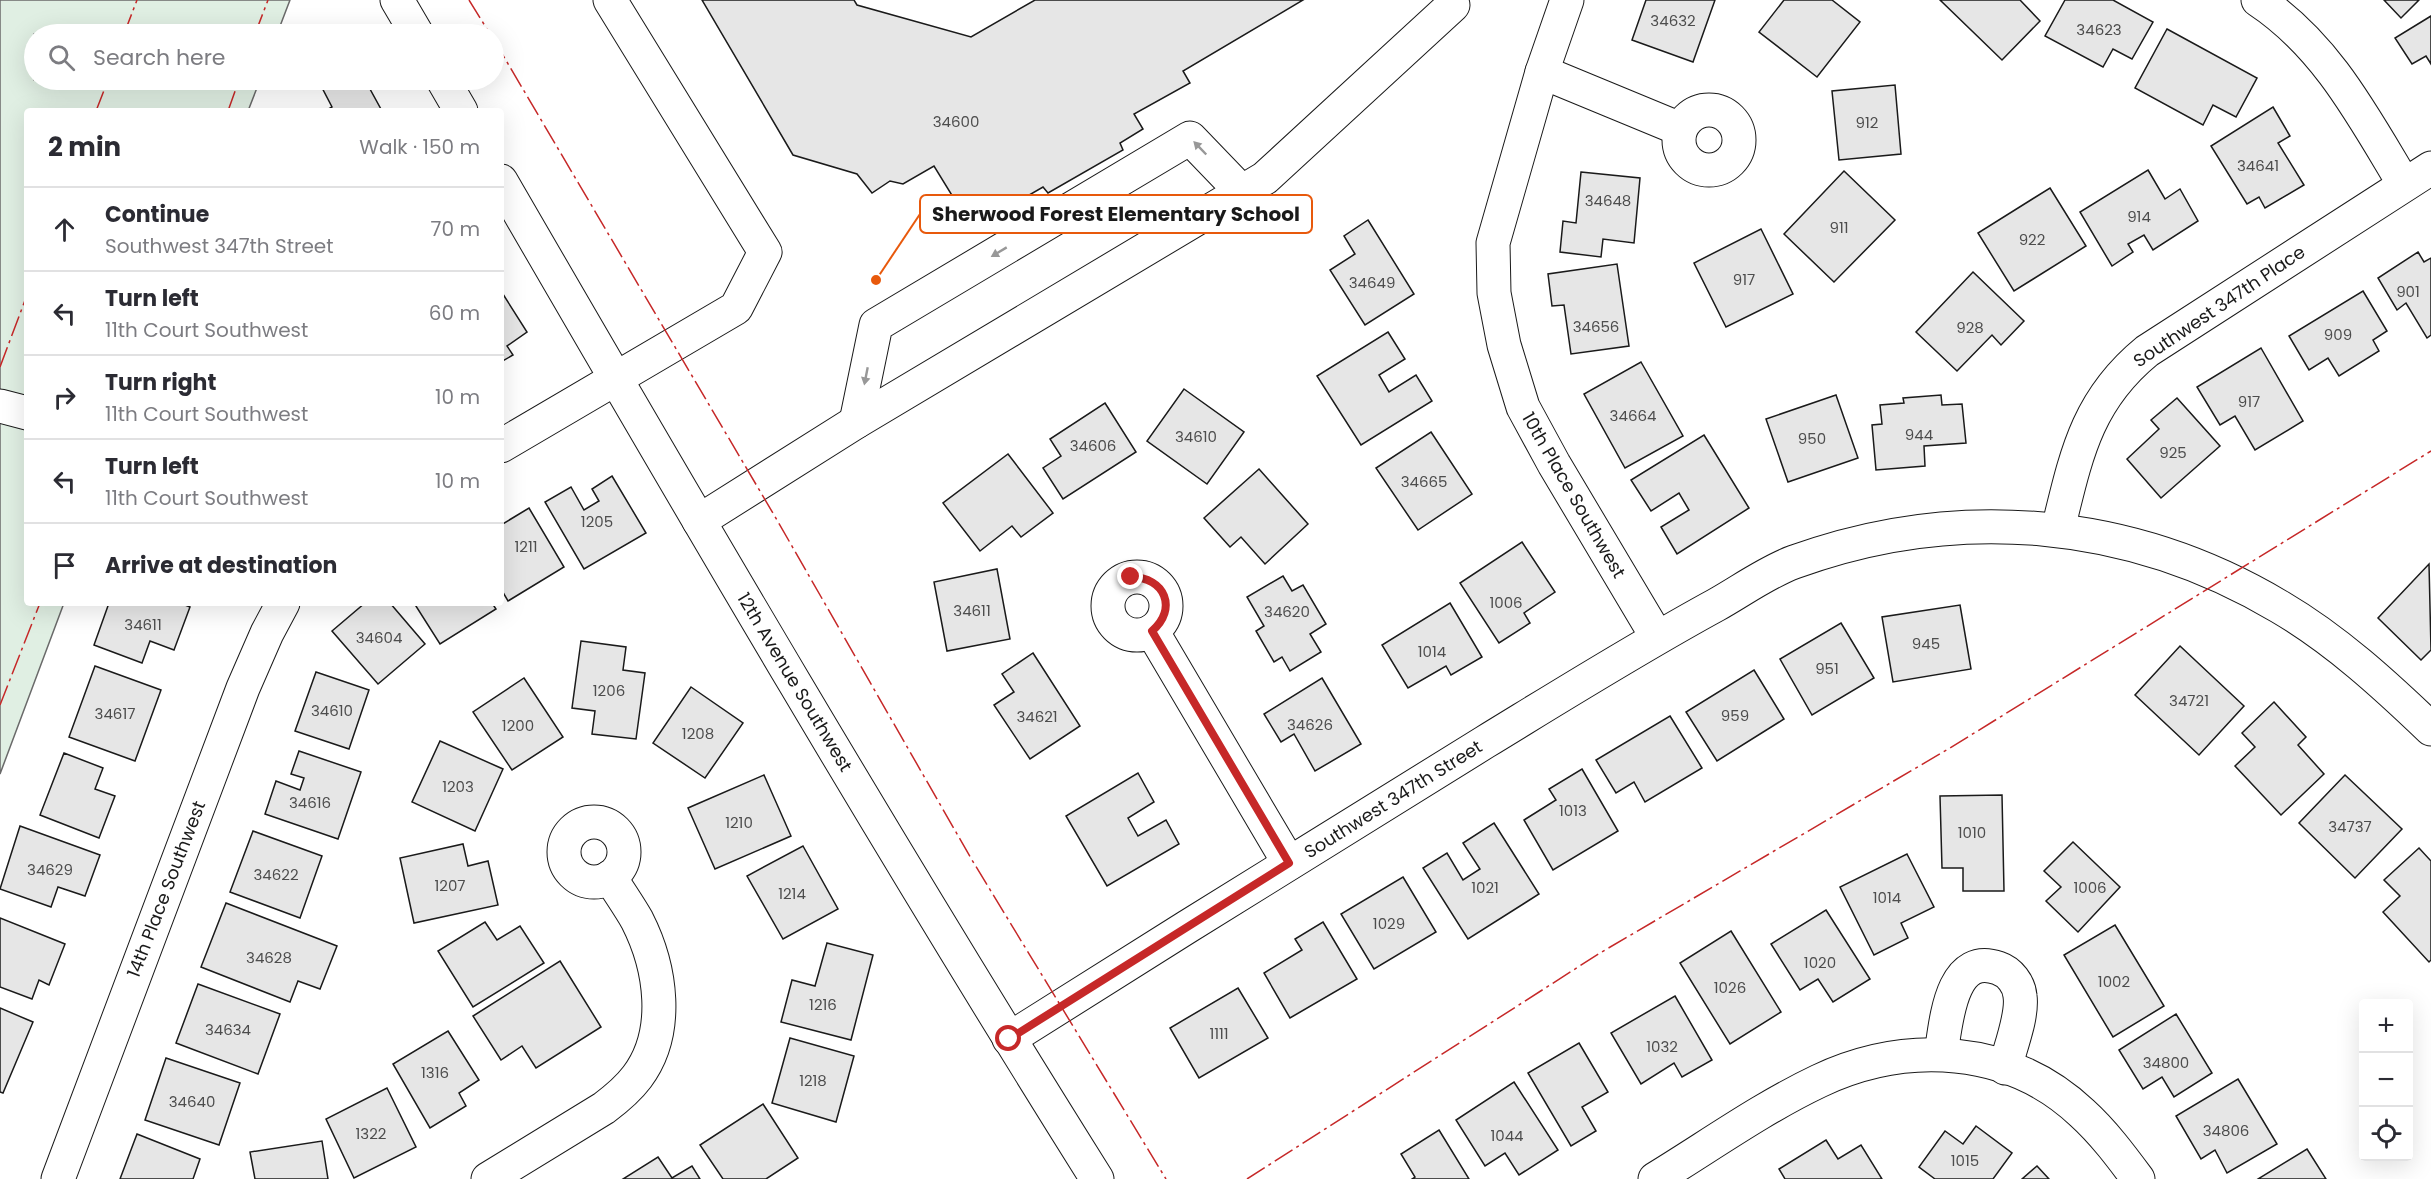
<!DOCTYPE html>
<meta charset="utf-8">
<style>
:root{--surface:#fff;--page:#f2f2f3;--text:#2b2b33;--muted:#7c7c81;--line:#e1e1e2}
body{margin:0;font-family:Poppins,sans-serif;background:var(--page);color:var(--text)}
.controls{position:absolute;right:18px;bottom:18px;display:grid;overflow:hidden;border-radius:6px;box-shadow:0 6px 24px #0002}
.controls button{width:54px;height:54px;display:grid;place-items:center;padding:0;border:0;border-bottom:2px solid var(--line);background:var(--surface);color:var(--text);font:30px sans-serif}
.stop{position:absolute;width:18px;height:18px;margin:-14px;border:4px solid #c62828;border-radius:50%;background:#fff}
.stop.end{background:#c62828;border-color:#fff;box-shadow:0 2px 6px #0008}
.list{margin:0;padding:0;list-style:none}
h2{display:flex;justify-content:space-between;align-items:center;height:78px;margin:0;padding:0 24px;font-size:26px}
h2 small{font-size:20px;font-weight:400;color:var(--muted)}
.list li{display:grid;grid-template-columns:39px 1fr auto;gap:18px;align-items:center;box-sizing:border-box;height:84px;padding:0 24px;border-top:2px solid var(--line)}
.list b{display:block;font-size:22px;white-space:nowrap}
.list p{margin:0;font-size:20px;white-space:nowrap;color:var(--muted)}
.list em{font-size:20px;font-style:normal;color:var(--muted)}
.icon{flex:none;width:33px;height:33px;fill:none;stroke:currentColor;stroke-width:2;stroke-linecap:round;stroke-linejoin:round}
.map{position:relative;flex:none;width:2431px;height:1179px;overflow:hidden}
.search{position:absolute;background:var(--surface);box-shadow:0 6px 24px #0002;left:24px;top:24px;width:480px;height:66px;display:flex;align-items:center;gap:15px;box-sizing:border-box;padding:0 21px;border-radius:33px;color:var(--muted);font-size:22px}
.panel{position:absolute;background:var(--surface);box-shadow:0 6px 24px #0002;left:24px;top:108px;width:480px;height:498px;border-radius:6px}
.map>svg:first-child{display:block}
</style>
<div class="map">
<svg width="2431" height="1179" viewBox="0 0 2431 1179">
<rect width="100%" height="100%" fill="#fff"/>
<!-- green -->
<polygon fill="#e0efe3" stroke="#6a6a6a" stroke-width="1.5" points="0,0 290,0 277,34 34,34 34,80 260,80 248,111 27,111 27,603 64,603 0,774"/>
<!-- building -->
<g fill="#e6e6e6" stroke="#1a1a1a" stroke-width="1.5">
<polygon points="702,0 854,0 857,5 971,37 1035,0 1303,0 1183,71 1190,83 1134,114 1143,129 1120,143 1123,150 1048,193 1043,187 972,228 934,166 903,184 890,181 872,193 857,174 793,155"/>
<polygon points="1646,0 1715,0 1693,62 1632,40"/>
<polygon points="1784,0 1832,0 1860,22 1817,77 1759,32"/>
<polygon points="1940,0 2020,0 2040,21 2002,60"/>
<polygon points="2065,0 2113,0 2153,22 2132,59 2113,49 2103,67 2045,36"/>
<polygon points="2384,0 2419,0 2401,18"/>
<polygon points="2431,16 2431,64 2426,56 2412,64 2395,38"/>
<polygon points="2167,29 2257,78 2236,117 2213,105 2203,125 2135,88"/>
<polygon points="318,80 365,80 382,111 325,111 332,107"/>
<polygon points="1895,85 1901,154 1839,160 1832,91"/>
<polygon points="2273,107 2290,136 2278,143 2304,185 2265,208 2259,197 2247,204 2211,146"/>
<polygon points="2148,170 2165,199 2180,189 2198,221 2153,250 2144,235 2128,244 2133,252 2112,266 2080,212"/>
<polygon points="1844,171 1895,220 1834,282 1784,234"/>
<polygon points="1581,172 1640,178 1634,243 1603,239 1601,257 1560,252 1563,221 1576,223"/>
<polygon points="2050,188 2086,246 2014,291 1978,233"/>
<polygon points="1368,220 1414,294 1365,325 1330,270 1355,254 1344,236"/>
<polygon points="1761,229 1793,294 1726,327 1694,263"/>
<polygon points="2418,252 2424,262 2431,258 2431,335 2427,338 2406,303 2397,310 2378,278"/>
<polygon points="1617,264 1629,346 1571,354 1564,305 1552,306 1548,274"/>
<polygon points="1973,272 2024,321 2001,345 1992,335 1957,371 1916,332"/>
<polygon points="501,291 527,332 507,346 513,355 501,362"/>
<polygon points="2363,291 2387,331 2373,340 2379,351 2339,376 2328,358 2309,370 2289,336"/>
<polygon points="1388,332 1405,359 1379,375 1389,392 1416,375 1432,401 1361,445 1317,376"/>
<polygon points="2261,348 2303,421 2255,450 2235,416 2220,425 2197,387"/>
<polygon points="1641,362 1683,436 1625,468 1584,394"/>
<polygon points="1184,389 1244,432 1207,484 1147,441"/>
<polygon points="1836,395 1858,458 1788,482 1766,419"/>
<polygon points="1941,395 1942,405 1962,404 1966,443 1924,446 1925,466 1876,470 1872,425 1882,424 1880,405 1904,403 1903,398"/>
<polygon points="2177,398 2220,446 2161,498 2127,459 2159,429 2151,420"/>
<polygon points="1105,403 1136,452 1063,499 1043,468 1061,456 1050,439"/>
<polygon points="1431,432 1472,494 1418,530 1376,468"/>
<polygon points="1704,435 1749,508 1677,554 1661,527 1689,510 1679,493 1651,511 1631,480"/>
<polygon points="1008,454 1053,513 1021,537 1012,526 980,551 943,503"/>
<polygon points="1259,469 1308,524 1265,564 1241,537 1230,547 1204,518"/>
<polygon points="612,476 646,533 584,569 545,502 571,487 584,510 599,501 592,489"/>
<polygon points="529,508 564,567 508,601 501,589 501,525"/>
<polygon points="1522,542 1555,592 1524,613 1530,623 1499,643 1460,583"/>
<polygon points="2429,564 2431,650 2421,660 2378,618"/>
<polygon points="997,569 1010,639 947,651 934,582"/>
<polygon points="1283,576 1292,591 1303,585 1326,624 1310,634 1321,652 1290,671 1282,657 1274,662 1256,631 1264,626 1247,597"/>
<polygon points="109,603 180,603 190,607 174,650 150,641 142,663 94,645"/>
<polygon points="365,603 390,603 425,644 378,684 332,631"/>
<polygon points="414,603 492,603 496,609 440,644"/>
<polygon points="1450,603 1482,657 1451,675 1446,666 1408,688 1382,645"/>
<polygon points="1960,605 1971,669 1893,682 1882,617"/>
<polygon points="1841,623 1874,678 1812,715 1780,659"/>
<polygon points="581,641 626,647 623,670 645,673 636,739 592,734 595,711 572,708"/>
<polygon points="2180,646 2244,706 2199,755 2135,695"/>
<polygon points="1033,653 1080,726 1030,759 994,705 1014,692 1002,674"/>
<polygon points="95,666 161,690 135,761 69,737"/>
<polygon points="1754,670 1784,719 1717,761 1686,712"/>
<polygon points="316,672 369,690 349,749 295,731"/>
<polygon points="524,678 563,737 512,770 473,712"/>
<polygon points="1322,678 1361,744 1315,771 1294,734 1281,742 1264,714"/>
<polygon points="691,687 743,723 705,778 653,743"/>
<polygon points="2274,702 2306,737 2298,745 2324,774 2281,815 2235,766 2255,747 2242,733"/>
<polygon points="1670,716 1702,768 1645,802 1634,782 1616,793 1596,760"/>
<polygon points="440,741 503,769 475,831 412,802"/>
<polygon points="299,751 361,772 338,839 265,814 276,781 300,790 304,778 291,774"/>
<polygon points="64,753 103,768 95,789 115,796 99,838 40,815"/>
<polygon points="1582,769 1618,831 1553,870 1524,820 1556,800 1549,789"/>
<polygon points="1138,773 1154,802 1128,818 1138,836 1166,820 1179,844 1107,886 1066,816"/>
<polygon points="764,775 791,836 715,869 688,808"/>
<polygon points="2345,775 2402,829 2355,878 2299,823"/>
<polygon points="2002,795 2004,891 1963,891 1963,868 1942,868 1940,796"/>
<polygon points="1494,823 1539,894 1468,939 1423,868 1447,853 1463,880 1480,869 1463,843"/>
<polygon points="20,826 100,855 85,896 58,887 51,907 0,889"/>
<polygon points="253,831 322,856 300,918 230,892"/>
<polygon points="2073,842 2120,887 2078,932 2046,901 2061,887 2044,871"/>
<polygon points="463,844 468,866 488,861 498,905 414,923 400,858"/>
<polygon points="803,846 838,909 783,939 747,876"/>
<polygon points="2419,848 2431,861 2431,960 2429,962 2383,912 2400,896 2384,880"/>
<polygon points="1907,854 1934,907 1901,923 1908,938 1874,955 1840,887"/>
<polygon points="1403,877 1436,932 1374,969 1341,914"/>
<polygon points="226,903 337,946 320,989 298,981 290,1002 201,967"/>
<polygon points="1826,910 1870,979 1833,1002 1818,979 1800,990 1771,944"/>
<polygon points="0,918 65,944 49,985 39,980 32,999 0,987"/>
<polygon points="485,922 497,940 520,926 544,963 473,1007 438,951"/>
<polygon points="1323,922 1357,979 1290,1018 1264,973 1302,950 1295,939"/>
<polygon points="2115,925 2164,1006 2113,1037 2064,955"/>
<polygon points="1731,931 1781,1012 1730,1044 1680,963"/>
<polygon points="827,943 873,955 851,1040 781,1022 792,980 815,986"/>
<polygon points="560,961 601,1027 536,1068 522,1046 501,1060 473,1016"/>
<polygon points="198,984 280,1014 258,1074 176,1043"/>
<polygon points="1238,988 1268,1038 1199,1078 1170,1028"/>
<polygon points="1675,996 1712,1060 1682,1077 1674,1063 1641,1084 1611,1033"/>
<polygon points="0,1008 33,1022 3,1093 0,1092"/>
<polygon points="2176,1014 2212,1073 2174,1097 2162,1077 2143,1089 2119,1050"/>
<polygon points="448,1031 479,1080 459,1093 466,1106 430,1128 393,1064"/>
<polygon points="790,1038 854,1056 836,1122 772,1103"/>
<polygon points="1579,1043 1608,1092 1582,1107 1596,1131 1571,1146 1528,1073"/>
<polygon points="166,1058 240,1083 219,1145 145,1120"/>
<polygon points="2238,1079 2277,1144 2227,1173 2215,1150 2201,1159 2176,1116"/>
<polygon points="1514,1082 1558,1150 1519,1175 1505,1153 1485,1166 1456,1120"/>
<polygon points="387,1088 416,1147 354,1178 326,1119"/>
<polygon points="763,1104 798,1158 766,1179 723,1179 700,1145"/>
<polygon points="1976,1126 2012,1153 1993,1179 1935,1179 1919,1167 1945,1131 1963,1144"/>
<polygon points="1439,1130 1469,1179 1412,1179 1415,1177 1401,1154"/>
<polygon points="137,1134 200,1159 193,1179 120,1179"/>
<polygon points="1826,1140 1838,1159 1861,1145 1882,1179 1785,1179 1779,1169"/>
<polygon points="322,1141 328,1179 255,1179 250,1152"/>
<polygon points="2307,1149 2326,1179 2258,1179"/>
<polygon points="658,1157 672,1178 692,1166 700,1179 623,1179"/>
<polygon points="2037,1166 2049,1179 2022,1179"/>
</g>
<g fill="none" stroke-linecap="round" stroke-linejoin="round">
<defs>
<g id="minor">
<polyline points="397,0 417,34"/>
<polyline points="1567,0 1542,72 1493,243 1494,293 1504,345 1523,407 1554,464 1657,637"/>
<path d="M2258 0C2326 45 2363 116 2404 184"/>
<polyline points="1542,72 1680,129"/>
<polyline points="443,80 461,111"/>
<circle cx="1709" cy="140" r="30"/>
<path d="M501 181C695 516 891 851 1097 1179"/>
<polyline points="0,406 27,413"/>
<polyline points="856,422 876,325 1190,138 1241,191"/>
<polyline points="501,446 736,308 765,252 610,0"/>
<polyline points="699,521 856,422 1265,178 1453,5"/>
<path d="M2058 529C2076 456 2086 401 2147 351L2431 168"/>
<circle cx="1137" cy="606" r="29"/>
<polyline points="1152,631 1289,863"/>
<circle cx="594" cy="852" r="30"/>
<path d="M1009 1039C1167 939 1326 840 1485 742 1562 695 1637 648 1716 605 1741 591 1767 572 1794 562 1957 503 2131 518 2280 607 2336 640 2384 684 2431 729"/>
<path d="M1941 1054C1946 1024 1950 951 1998 968 2010 972 2019 984 2020 996 2023 1016 2010 1048 2005 1068"/>
<polyline points="58,1179 243,688 267,633 283,603"/>
<path d="M488 1179 604 1108C616 1099 628 1089 637 1077 671 1032 661 967 637 920 629 906 619 892 610 877"/>
<path d="M1655 1179C1709 1146 1762 1108 1819 1081 1906 1040 2010 1045 2082 1113 2103 1132 2121 1156 2138 1179"/>
</g>
</defs>
<!-- minor casing -->
<use href="#minor" stroke="#1a1a1a" stroke-width="35"/>
<!-- minor -->
<use href="#minor" stroke="#fff" stroke-width="33"/>
<!-- power -->
<g stroke="#c62828" stroke-width="1.5" stroke-dasharray="21 4.5 3 4.5" stroke-linecap="butt">
<polyline points="469,0 490,34"/>
<polyline points="124,34 137,0"/>
<polyline points="255,34 268,0"/>
<polyline points="494,40 777,520 972,860 1166,1179"/>
<polyline points="96,111 108,80"/>
<polyline points="228,111 239,80"/>
<polyline points="0,367 27,295"/>
<polyline points="0,705 40,603"/>
<polyline points="1247,1179 1600,953 1950,748 2431,451"/>
</g>
</g>
<!-- one-way arrows -->
<defs><path id="oneway-solid" d="M-6-.8H1V-3.2L6.5 0L1 3.2V.8H-6Z" transform="scale(1.5)"/></defs>
<g fill="#989898">
<use href="#oneway-solid" transform="translate(1200 148) rotate(-134)"/>
<use href="#oneway-solid" transform="translate(999 252) rotate(149)"/>
<use href="#oneway-solid" transform="translate(866 376) rotate(101)"/>
</g>
<g fill="none" stroke-linecap="round" stroke-linejoin="round">
<!-- route -->
<path stroke="#c62828" stroke-width="8" d="M1009 1039 1289 863 1152 631C1178 609 1165 577 1131 577"/>
</g>
<g text-anchor="middle" dominant-baseline="central" stroke-width="4.5" stroke-linejoin="round" paint-order="stroke">
<!-- number labels -->
<g font-size="15" fill="#4d4d4d">
<text x="1673" y="20">34632</text>
<text x="2099" y="29">34623</text>
<text x="956" y="121">34600</text>
<text x="1867" y="122">912</text>
<text x="2258" y="165">34641</text>
<text x="1608" y="200">34648</text>
<text x="2139" y="216">914</text>
<text x="1839" y="227">911</text>
<text x="2032" y="239">922</text>
<text x="1744" y="279">917</text>
<text x="1372" y="282">34649</text>
<text x="2408" y="291">901</text>
<text x="1596" y="326">34656</text>
<text x="1970" y="327">928</text>
<text x="2338" y="334">909</text>
<text x="2249" y="401">917</text>
<text x="1633" y="415">34664</text>
<text x="1919" y="434">944</text>
<text x="1196" y="436">34610</text>
<text x="1812" y="438">950</text>
<text x="1093" y="445">34606</text>
<text x="2173" y="452">925</text>
<text x="1424" y="481">34665</text>
<text x="597" y="521">1205</text>
<text x="526" y="546">1211</text>
<text x="1506" y="602">1006</text>
<text x="972" y="610">34611</text>
<text x="1287" y="611">34620</text>
<text x="143" y="624">34611</text>
<text x="379" y="637">34604</text>
<text x="1926" y="643">945</text>
<text x="1432" y="651">1014</text>
<text x="1827" y="668">951</text>
<text x="609" y="690">1206</text>
<text x="2189" y="700">34721</text>
<text x="332" y="710">34610</text>
<text x="115" y="713">34617</text>
<text x="1735" y="715">959</text>
<text x="1037" y="716">34621</text>
<text x="1310" y="724">34626</text>
<text x="518" y="725">1200</text>
<text x="698" y="733">1208</text>
<text x="458" y="786">1203</text>
<text x="310" y="802">34616</text>
<text x="1573" y="810">1013</text>
<text x="739" y="822">1210</text>
<text x="2350" y="826">34737</text>
<text x="1972" y="832">1010</text>
<text x="50" y="869">34629</text>
<text x="276" y="874">34622</text>
<text x="450" y="885">1207</text>
<text x="1485" y="887">1021</text>
<text x="2090" y="887">1006</text>
<text x="792" y="893">1214</text>
<text x="1887" y="897">1014</text>
<text x="1389" y="923">1029</text>
<text x="269" y="957">34628</text>
<text x="1820" y="962">1020</text>
<text x="2114" y="981">1002</text>
<text x="1730" y="987">1026</text>
<text x="823" y="1004">1216</text>
<text x="228" y="1029">34634</text>
<text x="1219" y="1033">1111</text>
<text x="1662" y="1046">1032</text>
<text x="2166" y="1062">34800</text>
<text x="435" y="1072">1316</text>
<text x="813" y="1080">1218</text>
<text x="192" y="1101">34640</text>
<text x="2226" y="1130">34806</text>
<text x="371" y="1133">1322</text>
<text x="1507" y="1135">1044</text>
<text x="1965" y="1160">1015</text>
</g>
<!-- street labels -->
<g font-size="18" fill="#1a1a1a" stroke="#fff">
<text transform="translate(2219 306) rotate(-34)">Southwest 347th Place</text>
<text transform="translate(1574 495) rotate(60)">10th Place Southwest</text>
<text transform="translate(795 682) rotate(59)">12th Avenue Southwest</text>
<text transform="translate(1393 799) rotate(-32)">Southwest 347th Street</text>
<text transform="translate(166 889) rotate(-69)">14th Place Southwest</text>
</g>
</g>
<!-- callouts -->
<path fill="none" stroke="#e8590c" stroke-width="2" d="M876 280L920 214"/>
<circle fill="#e8590c" stroke="#fff" stroke-width="2" cx="876" cy="280" r="6"/>
<rect fill="#fff" stroke="#e8590c" stroke-width="2" x="920" y="195" width="392" height="38" rx="6"/>
<g font-size="20" text-anchor="middle" font-weight="bold" fill="#1a1a1a">
<text x="1116" y="221">Sherwood Forest Elementary School</text>
</g>
</svg>
<div class="controls">
<button>+</button>
<button>−</button>
<button><svg class="icon" aria-label="locate" viewBox="0 0 24 24"><circle cx="12" cy="12" r="6"/><path d="M12 2v4M12 18v4M2 12h4M18 12h4"/></svg></button>
</div>
<div class="stop" style="left:1009px;top:1039px"></div>
<div class="stop end" style="left:1131px;top:577px"></div>
<div class="search"><svg class="icon" aria-label="search" viewBox="0 0 24 24"><circle cx="10" cy="10" r="6"/><path d="M15 15l6 6"/></svg>Search here</div>
<section class="panel">
<h2>2 min<small>Walk · 150 m</small></h2>
<ul class="list">
<li><svg class="icon" aria-label="ahead" viewBox="0 0 24 24"><path d="M12 20V5M6 11l6-6 6 6"/></svg><div><b>Continue</b><p>Southwest 347th Street</p></div><em>70 m</em></li>
<li><svg class="icon" aria-label="left" viewBox="0 0 24 24"><path d="M17 20v-9H6M10 6l-5 5 5 5"/></svg><div><b>Turn left</b><p>11th Court Southwest</p></div><em>60 m</em></li>
<li><svg class="icon" aria-label="right" viewBox="0 0 24 24"><path d="M7 20v-9h11M14 6l5 5-5 5"/></svg><div><b>Turn right</b><p>11th Court Southwest</p></div><em>10 m</em></li>
<li><svg class="icon" aria-label="left" viewBox="0 0 24 24"><path d="M17 20v-9H6M10 6l-5 5 5 5"/></svg><div><b>Turn left</b><p>11th Court Southwest</p></div><em>10 m</em></li>
<li><svg class="icon" aria-label="arrive" viewBox="0 0 24 24"><path d="M6 21V4h12l-3 4 3 4H6"/></svg><div><b>Arrive at destination</b></div></li>
</ul>
</section>
</div>
